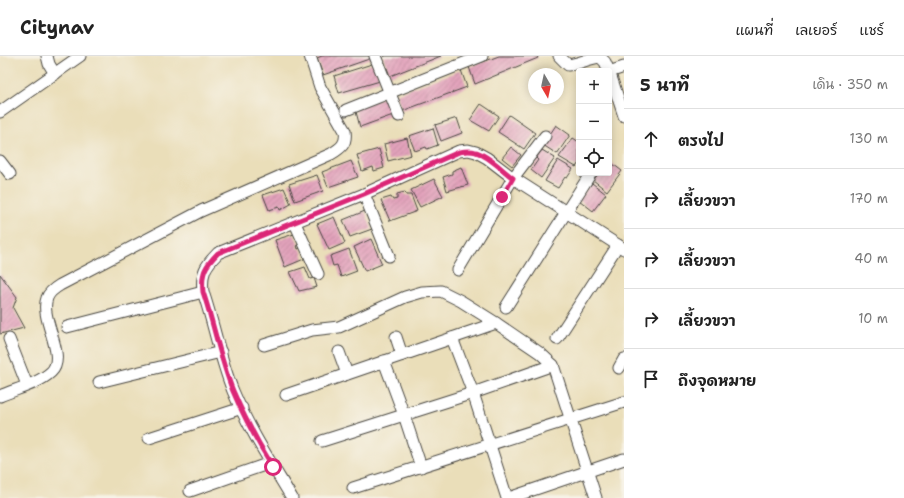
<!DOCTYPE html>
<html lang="th">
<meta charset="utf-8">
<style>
:root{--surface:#fff;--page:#f2f2f2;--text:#222;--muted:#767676;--line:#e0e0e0}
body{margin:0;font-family:"Shantell Sans","Playpen Sans Thai",sans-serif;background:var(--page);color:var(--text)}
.controls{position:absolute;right:12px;top:12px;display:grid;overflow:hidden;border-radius:4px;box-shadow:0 2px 10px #0003}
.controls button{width:36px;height:36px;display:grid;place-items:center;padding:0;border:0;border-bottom:1px solid var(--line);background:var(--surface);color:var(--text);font:20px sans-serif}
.compass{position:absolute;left:528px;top:12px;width:36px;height:36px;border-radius:50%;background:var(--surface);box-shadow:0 2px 10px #0003;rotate:171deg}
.stop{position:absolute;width:12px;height:12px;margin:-9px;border:3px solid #db2777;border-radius:50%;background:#fff}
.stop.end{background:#db2777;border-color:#fff;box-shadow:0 1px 4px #0008}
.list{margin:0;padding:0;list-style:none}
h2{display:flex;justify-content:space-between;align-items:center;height:52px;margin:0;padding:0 16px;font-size:17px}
h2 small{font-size:13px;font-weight:400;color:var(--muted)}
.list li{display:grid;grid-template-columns:26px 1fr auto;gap:12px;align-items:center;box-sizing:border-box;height:60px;padding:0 16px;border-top:1px solid var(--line)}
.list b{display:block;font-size:15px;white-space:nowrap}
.list em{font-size:13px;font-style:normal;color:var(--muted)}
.icon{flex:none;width:22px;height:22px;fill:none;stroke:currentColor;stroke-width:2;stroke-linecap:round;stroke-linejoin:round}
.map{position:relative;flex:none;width:624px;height:442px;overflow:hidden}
header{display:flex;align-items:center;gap:24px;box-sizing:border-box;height:56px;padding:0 20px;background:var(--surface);border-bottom:1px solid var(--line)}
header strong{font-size:19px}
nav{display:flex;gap:22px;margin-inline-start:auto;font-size:14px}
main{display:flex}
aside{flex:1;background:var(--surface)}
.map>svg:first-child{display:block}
</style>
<header>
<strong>Citynav</strong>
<nav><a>แผนที่</a><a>เลเยอร์</a><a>แชร์</a></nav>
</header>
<main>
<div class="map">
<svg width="624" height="442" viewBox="0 0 624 442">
<defs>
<pattern id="building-hatch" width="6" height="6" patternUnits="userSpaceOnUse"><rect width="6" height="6" fill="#e3a3bc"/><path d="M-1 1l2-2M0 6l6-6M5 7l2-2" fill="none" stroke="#b88599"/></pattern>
</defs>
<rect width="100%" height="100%" fill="#f7f3e8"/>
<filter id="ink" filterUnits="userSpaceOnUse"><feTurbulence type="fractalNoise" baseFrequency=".025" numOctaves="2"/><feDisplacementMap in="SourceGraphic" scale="8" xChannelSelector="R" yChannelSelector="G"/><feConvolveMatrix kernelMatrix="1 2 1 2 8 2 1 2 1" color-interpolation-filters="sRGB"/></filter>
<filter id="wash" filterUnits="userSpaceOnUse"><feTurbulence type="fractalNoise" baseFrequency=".012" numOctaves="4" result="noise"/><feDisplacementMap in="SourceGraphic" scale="16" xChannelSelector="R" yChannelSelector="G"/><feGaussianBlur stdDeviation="0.9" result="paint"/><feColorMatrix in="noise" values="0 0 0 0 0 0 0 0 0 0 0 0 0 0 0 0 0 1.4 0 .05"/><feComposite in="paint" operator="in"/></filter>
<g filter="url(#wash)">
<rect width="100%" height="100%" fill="#eadeb9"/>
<g id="blocks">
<!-- building -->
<g fill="url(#building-hatch)">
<polygon points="322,0 372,0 372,2 323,19 317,2"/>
<polygon points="386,0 441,0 390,20 383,1"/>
<polygon points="499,0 537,0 538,2 475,28 469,11"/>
<polygon points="375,7 380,25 339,37 334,20"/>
<polygon points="461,14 467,31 402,55 396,38"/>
<polygon points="387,40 393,59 360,71 355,52"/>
<polygon points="481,48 499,60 489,75 470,64"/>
<polygon points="509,59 535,77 524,93 498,76"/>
<polygon points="457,62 462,77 441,85 435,69"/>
<polygon points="556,69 570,79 557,98 543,89"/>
<polygon points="433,72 438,89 427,93 426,91 415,95 409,80"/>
<polygon points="407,82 411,99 388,105 384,88"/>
<polygon points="573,82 579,86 579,107 576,111 559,101"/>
<polygon points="511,91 521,99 512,110 502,102"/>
<polygon points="379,93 384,112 374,115 373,111 362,115 357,99"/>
<polygon points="542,94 555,102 541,122 531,114 538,104 536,102"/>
<polygon points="558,104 573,113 567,122 565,121 558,132 545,125"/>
<polygon points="351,105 358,121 328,131 322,116"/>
<polygon points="609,105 622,115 607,135 593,124 599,117 609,117"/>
<polygon points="461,111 468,129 447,135 443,121 452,118 452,115"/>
<polygon points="317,119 323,135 295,145 289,128"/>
<polygon points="434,123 443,140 420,151 411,134"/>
<polygon points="592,127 606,138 593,155 579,144"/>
<polygon points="284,132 291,148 280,154 279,151 269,154 263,139"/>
<polygon points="405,136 406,139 411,139 417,155 390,165 381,144 391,141 393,144 397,143 397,138"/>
<polygon points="365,155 372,173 350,181 343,164"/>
<polygon points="334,161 345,187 329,194 317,168"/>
<polygon points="294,178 299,188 297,189 298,193 301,192 304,203 285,211 275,184"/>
<polygon points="371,183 382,208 365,215 354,191"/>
<polygon points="349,193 357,215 341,221 337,209 333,210 330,200"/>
<polygon points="305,211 310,223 314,222 317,231 299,235 290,216"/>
<polygon points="0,218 17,241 13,252 24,272 0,278"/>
</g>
</g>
</g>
<g filter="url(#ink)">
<use href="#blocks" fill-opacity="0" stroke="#484640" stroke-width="1"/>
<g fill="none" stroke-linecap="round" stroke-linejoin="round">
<defs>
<g id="minor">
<polyline points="47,0 49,8 55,18"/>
<polyline points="375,0 399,60"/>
<path d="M559 0 568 9C579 8 589 2 600 1L605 6 609 15"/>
<polyline points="609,15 624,60"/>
<polyline points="609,16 624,11"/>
<polyline points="346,54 482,0"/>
<polyline points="0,56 80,0"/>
<polyline points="0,105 10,118"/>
<polyline points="364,138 389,200"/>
<polyline points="295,167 318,218"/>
<polyline points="458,214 513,122 545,80"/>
<polyline points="506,251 591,117"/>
<polyline points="67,271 203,236"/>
<polyline points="396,281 402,299"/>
<polyline points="452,282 473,337 507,442"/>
<polyline points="9,283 27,329"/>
<polyline points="557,283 618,189"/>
<polyline points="264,289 312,274 339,271 405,241 422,236 441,235 461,245 496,267 540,297 553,309 596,442"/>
<polyline points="339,296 347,318"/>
<polyline points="384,305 404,359 421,411"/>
<polyline points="619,312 624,303"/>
<polyline points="99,326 221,296"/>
<polyline points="286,339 496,267"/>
<path d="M0 340C16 333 38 328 51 316 68 300 39 263 47 242 49 236 55 232 60 229L201 155 331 98C341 92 347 88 345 75L320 31 310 0"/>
<polyline points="149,382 242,352"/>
<polyline points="322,385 473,337 553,309"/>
<polyline points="353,432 624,346"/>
<polyline points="190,435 270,407"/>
<path d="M292 442C271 407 249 373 233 335 220 303 214 268 203 236 201 217 205 210 218 197L364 138 459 95 468 94 476 96 487 102 513 122 624 193"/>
<polyline points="509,442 624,403"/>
</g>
</defs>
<!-- minor casing -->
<use href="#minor" stroke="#484640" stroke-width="13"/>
<!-- minor -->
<use href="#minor" stroke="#fff" stroke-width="11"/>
</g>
</g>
<g fill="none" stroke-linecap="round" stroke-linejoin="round" filter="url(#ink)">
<!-- route -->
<path stroke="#db2777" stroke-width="5" d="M273 411C258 387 244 361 233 335 220 303 214 268 203 236 201 217 205 210 218 197L364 138 459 96C465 95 470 94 476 96 489 100 502 114 513 122L502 141"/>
</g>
</svg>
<div class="controls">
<button>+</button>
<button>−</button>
<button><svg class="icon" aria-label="locate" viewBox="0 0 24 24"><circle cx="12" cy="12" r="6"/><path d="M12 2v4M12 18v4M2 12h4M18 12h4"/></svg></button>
</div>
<svg class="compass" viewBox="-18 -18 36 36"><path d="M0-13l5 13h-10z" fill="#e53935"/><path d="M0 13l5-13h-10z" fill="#767676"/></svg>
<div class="stop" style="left:273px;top:411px"></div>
<div class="stop end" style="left:502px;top:141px"></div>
</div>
<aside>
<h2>5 นาที<small>เดิน · 350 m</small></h2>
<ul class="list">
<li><svg class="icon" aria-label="ahead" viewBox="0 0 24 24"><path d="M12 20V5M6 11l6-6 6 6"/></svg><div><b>ตรงไป</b></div><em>130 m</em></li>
<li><svg class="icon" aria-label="right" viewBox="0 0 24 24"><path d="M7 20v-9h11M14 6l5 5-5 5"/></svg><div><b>เลี้ยวขวา</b></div><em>170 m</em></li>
<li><svg class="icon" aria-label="right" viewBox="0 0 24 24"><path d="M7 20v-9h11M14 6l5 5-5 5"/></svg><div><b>เลี้ยวขวา</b></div><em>40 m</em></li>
<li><svg class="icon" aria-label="right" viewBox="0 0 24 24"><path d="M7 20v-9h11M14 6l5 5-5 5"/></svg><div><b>เลี้ยวขวา</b></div><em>10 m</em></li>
<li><svg class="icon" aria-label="arrive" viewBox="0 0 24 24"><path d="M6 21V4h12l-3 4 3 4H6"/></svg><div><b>ถึงจุดหมาย</b></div></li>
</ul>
</aside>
</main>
